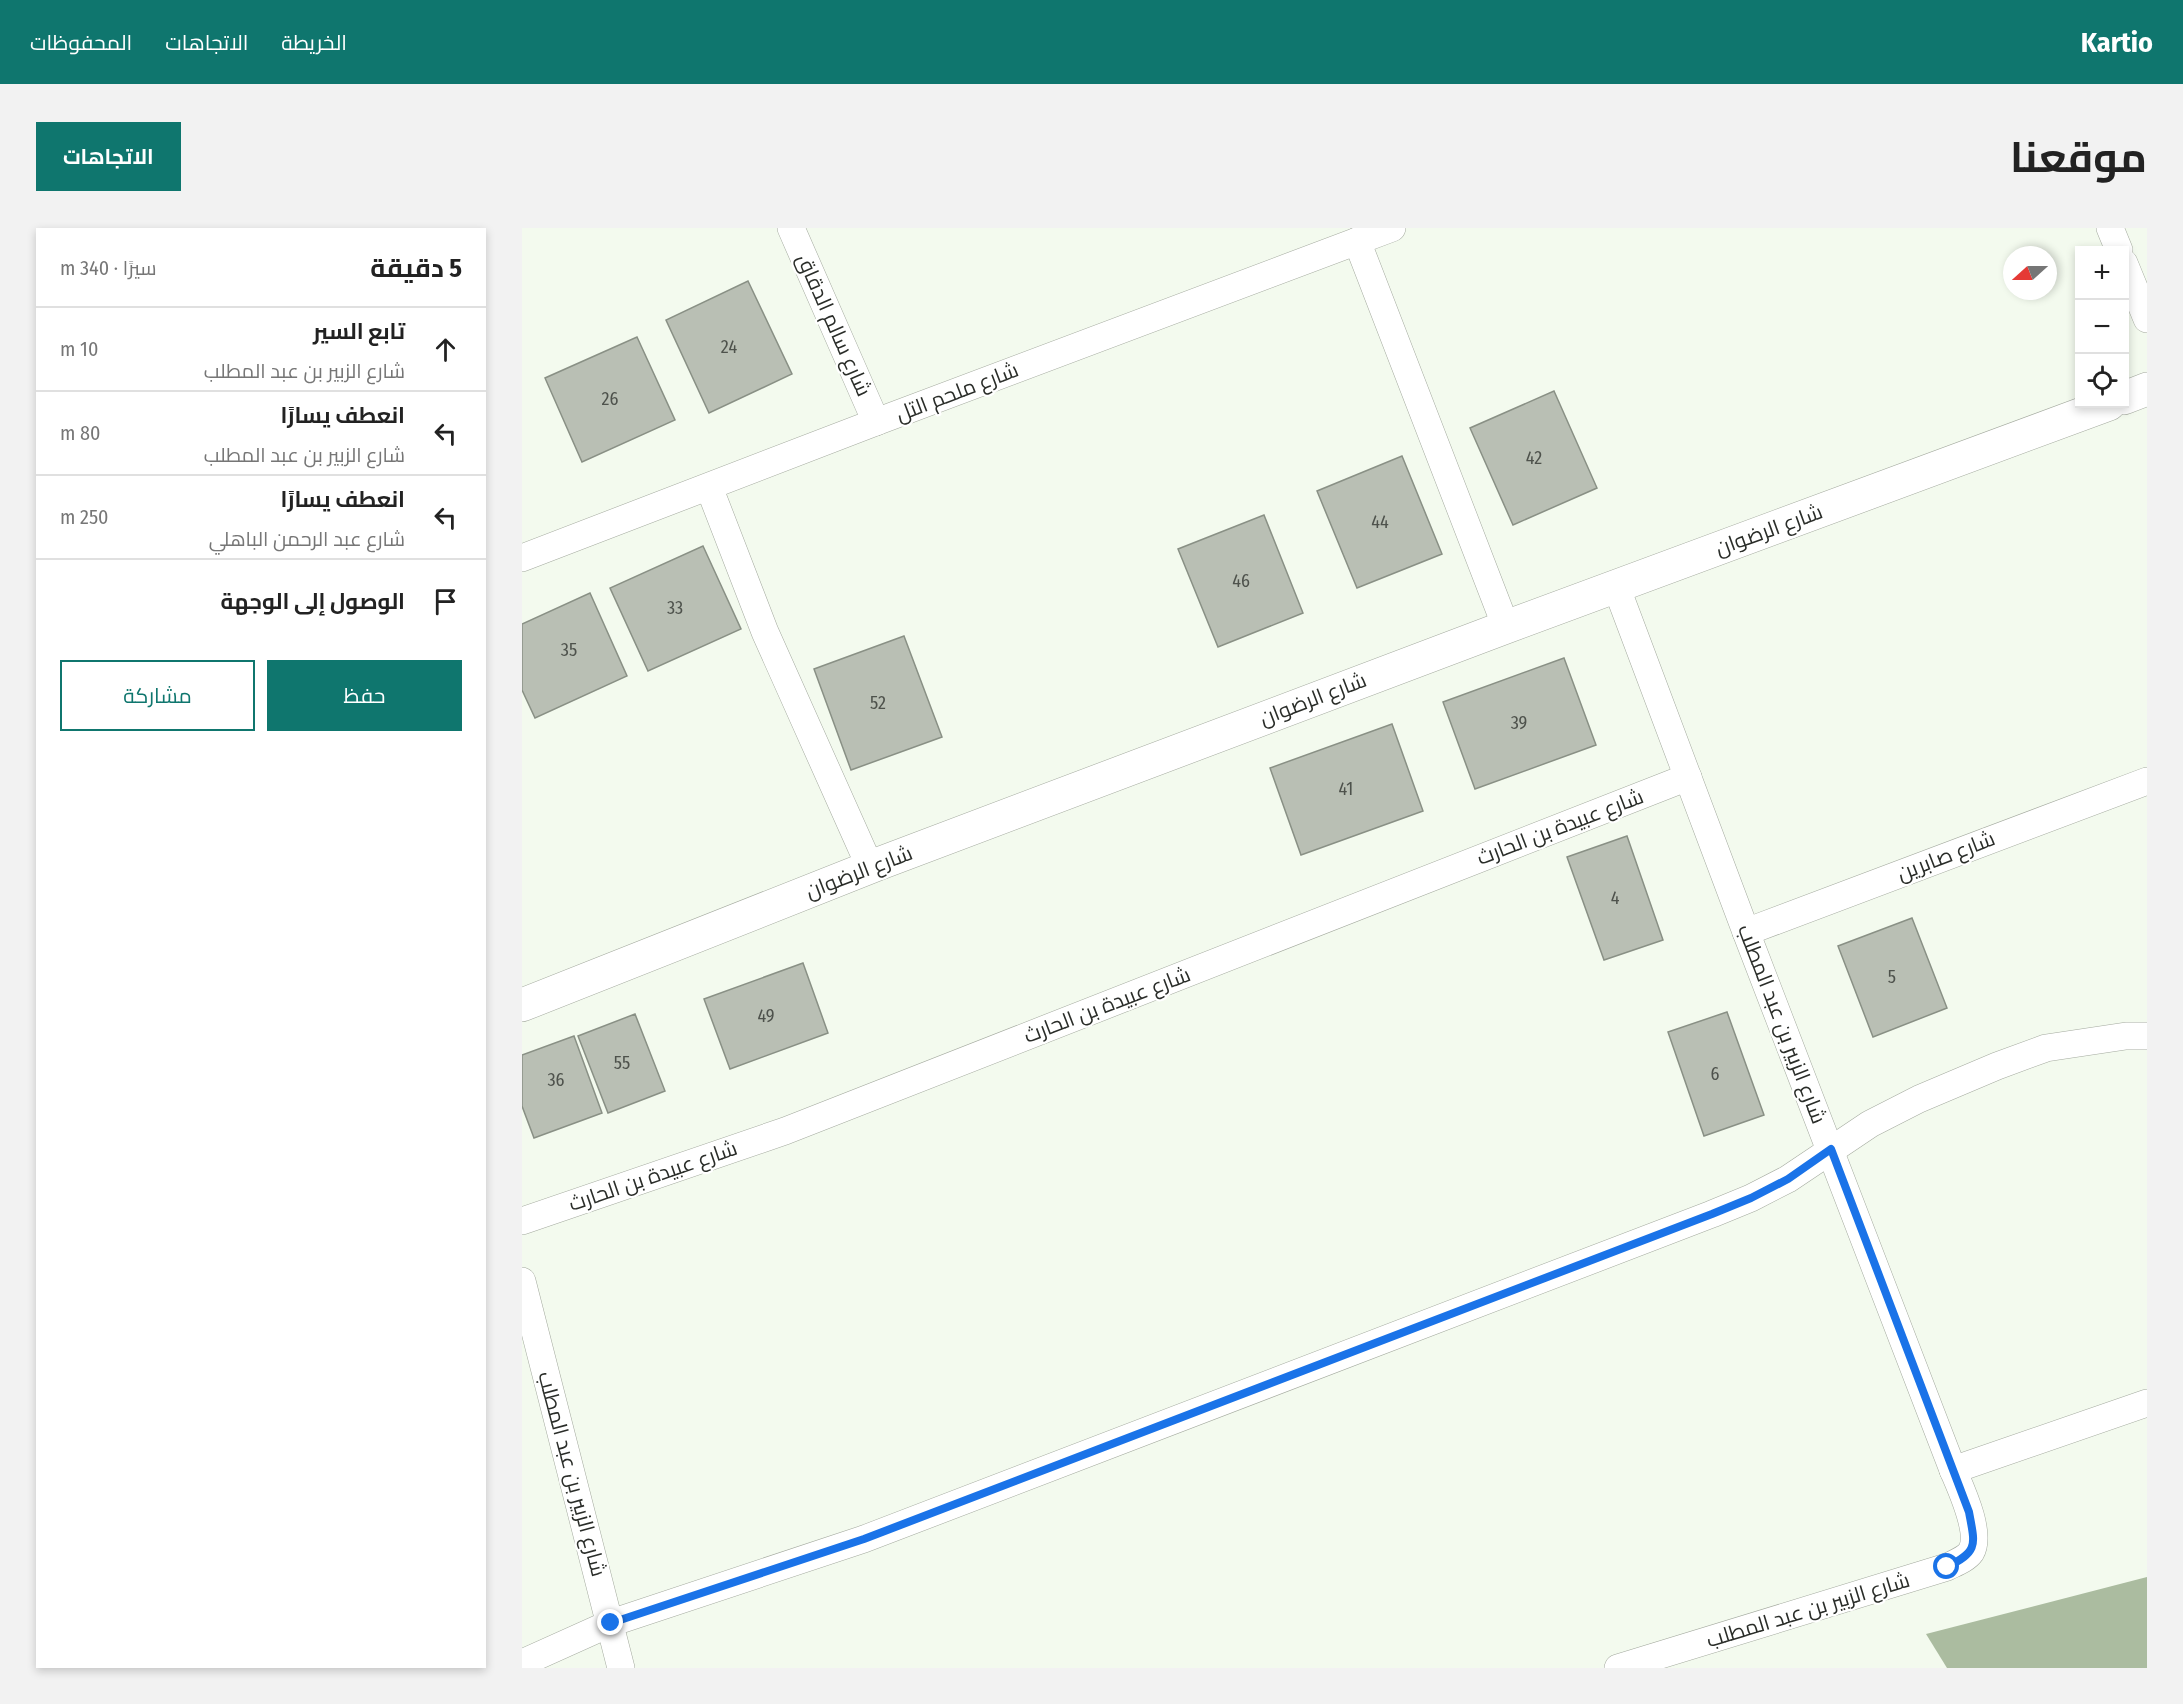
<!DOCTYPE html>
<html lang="ar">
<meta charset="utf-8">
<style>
:root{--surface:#fff;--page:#f2f2f2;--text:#222;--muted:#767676;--line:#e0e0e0;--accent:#0f766e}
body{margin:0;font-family:"Fira Sans Condensed",Cairo,sans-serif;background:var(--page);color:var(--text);direction:rtl}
.controls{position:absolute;right:18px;top:18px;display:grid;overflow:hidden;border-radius:0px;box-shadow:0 3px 9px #0003}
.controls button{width:54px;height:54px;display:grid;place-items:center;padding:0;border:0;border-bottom:2px solid var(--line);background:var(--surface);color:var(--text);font:30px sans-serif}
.compass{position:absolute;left:1481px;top:18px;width:54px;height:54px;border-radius:50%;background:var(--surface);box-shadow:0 3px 9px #0003;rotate:249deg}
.stop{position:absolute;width:18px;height:18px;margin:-14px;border:4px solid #1a73e8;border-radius:50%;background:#fff}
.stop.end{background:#1a73e8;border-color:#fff;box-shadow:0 2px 6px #0008}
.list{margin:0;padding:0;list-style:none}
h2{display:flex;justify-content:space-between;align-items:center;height:78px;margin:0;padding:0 24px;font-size:26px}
h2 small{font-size:20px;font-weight:400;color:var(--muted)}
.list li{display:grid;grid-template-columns:39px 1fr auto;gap:18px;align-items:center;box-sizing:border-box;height:84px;padding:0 24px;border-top:2px solid var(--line)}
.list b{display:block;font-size:22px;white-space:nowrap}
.list p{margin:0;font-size:20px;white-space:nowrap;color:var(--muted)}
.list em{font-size:20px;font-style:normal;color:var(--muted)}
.actions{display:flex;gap:12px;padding:18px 24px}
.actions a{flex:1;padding:14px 0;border:2px solid var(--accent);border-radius:0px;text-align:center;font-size:21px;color:var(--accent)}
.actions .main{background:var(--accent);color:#fff}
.icon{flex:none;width:33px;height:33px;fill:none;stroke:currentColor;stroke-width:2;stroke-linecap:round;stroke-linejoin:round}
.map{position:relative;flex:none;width:1625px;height:1440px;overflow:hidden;direction:ltr;border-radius:0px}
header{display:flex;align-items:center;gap:36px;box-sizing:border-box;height:84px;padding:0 30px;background:var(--accent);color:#fff}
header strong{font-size:28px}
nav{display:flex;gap:33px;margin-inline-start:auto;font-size:21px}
.intro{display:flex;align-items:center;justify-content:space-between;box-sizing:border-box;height:144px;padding:0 36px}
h1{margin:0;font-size:42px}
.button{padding:15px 27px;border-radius:0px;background:var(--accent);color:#fff;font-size:21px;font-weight:700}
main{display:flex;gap:36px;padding:0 36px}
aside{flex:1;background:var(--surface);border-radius:0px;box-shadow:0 3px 9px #0003}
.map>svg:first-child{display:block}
</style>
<header>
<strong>Kartio</strong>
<nav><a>الخريطة</a><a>الاتجاهات</a><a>المحفوظات</a></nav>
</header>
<div class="intro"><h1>موقعنا</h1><a class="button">الاتجاهات</a></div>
<main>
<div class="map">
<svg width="1625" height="1440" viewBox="0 0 1625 1440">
<rect width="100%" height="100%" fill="#f3faee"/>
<!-- forest -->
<polygon fill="#abbca0" points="1625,1349 1625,1440 1425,1440 1404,1406"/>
<!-- building -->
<g fill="#b9bfb4" stroke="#899085" stroke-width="1.5">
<polygon points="226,53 270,146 187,185 144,92"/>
<polygon points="115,109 153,192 60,234 23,150"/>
<polygon points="1032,163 1075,260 991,297 948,200"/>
<polygon points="880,228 920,326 835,360 795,263"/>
<polygon points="742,287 781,385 696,419 656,321"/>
<polygon points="181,318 219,401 126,443 88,360"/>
<polygon points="68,365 105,448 13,490 0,462 0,396"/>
<polygon points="382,408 420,509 329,542 292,441"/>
<polygon points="1042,430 1074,517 953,561 921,474"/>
<polygon points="870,496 901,583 779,627 748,540"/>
<polygon points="1105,608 1141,712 1082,732 1045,629"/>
<polygon points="1390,690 1425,780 1351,809 1316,718"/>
<polygon points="281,735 306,805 208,841 182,771"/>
<polygon points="1205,784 1242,887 1182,908 1146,804"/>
<polygon points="113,786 143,863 86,885 56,808"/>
<polygon points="52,808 80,885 12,910 0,878 0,827"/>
</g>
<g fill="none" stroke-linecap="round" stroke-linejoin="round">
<defs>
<g id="street">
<polyline points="269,0 354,194"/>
<polyline points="1588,0 1597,22"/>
<polyline points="835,13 984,399"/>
<polyline points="1602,35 1625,91"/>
<polyline points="187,259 243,404 348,639"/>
<polyline points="0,330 354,194 870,0"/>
<path d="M1094 358 1224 704 1431 1242C1439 1261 1460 1305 1449 1324 1444 1331 1433 1335 1425 1339L1096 1440"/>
<polyline points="1224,704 1625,553"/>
<polyline points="0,993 263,903 1166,549"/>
<polyline points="0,1053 99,1440"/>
<polyline points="1431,1242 1625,1175"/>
<polyline points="0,1435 89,1395 342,1311 1190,986 1229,970 1266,951 1348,896 1397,871 1475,838 1524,820 1604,808 1625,808"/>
</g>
<g id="secondary">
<polyline points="1602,170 1625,161"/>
<polyline points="0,777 356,636 984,399 1587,176"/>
</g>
</defs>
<!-- street casing -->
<use href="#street" stroke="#a4aa9f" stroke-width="28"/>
<!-- secondary casing -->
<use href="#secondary" stroke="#a4aa9f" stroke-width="34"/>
<!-- street -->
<use href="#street" stroke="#fff" stroke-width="27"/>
<!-- secondary -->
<use href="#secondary" stroke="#fff" stroke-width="33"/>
</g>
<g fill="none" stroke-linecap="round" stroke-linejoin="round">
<!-- route -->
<path stroke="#1a73e8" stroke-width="8" d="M89 1395 342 1311 1190 986 1229 970 1266 951 1309 921 1447 1284C1453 1317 1457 1323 1425 1339"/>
</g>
<g text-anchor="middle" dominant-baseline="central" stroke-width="4.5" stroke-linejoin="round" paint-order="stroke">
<!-- number labels -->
<g font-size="18" fill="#4e524c">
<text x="207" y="119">24</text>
<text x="88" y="171">26</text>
<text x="1012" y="230">42</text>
<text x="858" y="294">44</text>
<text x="719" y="353">46</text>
<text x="153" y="380">33</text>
<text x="47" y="422">35</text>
<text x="356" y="475">52</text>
<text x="997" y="495">39</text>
<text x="824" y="561">41</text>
<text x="1093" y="670">4</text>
<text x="1370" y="749">5</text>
<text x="244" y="788">49</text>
<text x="100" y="835">55</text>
<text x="1193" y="846">6</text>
<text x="34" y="852">36</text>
</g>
<!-- street labels -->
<g font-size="21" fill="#2a2d29" stroke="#fff">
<text transform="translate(312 97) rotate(66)">شارع سالم الدقاق</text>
<text transform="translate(435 164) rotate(-21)">شارع ملحم التل</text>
<text transform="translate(1247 302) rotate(-20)">شارع الرضوان</text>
<text transform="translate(791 471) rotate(-21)">شارع الرضوان</text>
<text transform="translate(1038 599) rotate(-21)">شارع عبيدة بن الحارث</text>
<text transform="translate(1424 628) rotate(-21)">شارع صابرين</text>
<text transform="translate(337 644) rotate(-21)">شارع الرضوان</text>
<text transform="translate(585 777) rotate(-21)">شارع عبيدة بن الحارث</text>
<text transform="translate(1260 796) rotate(69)">شارع الزبير بن عبد المطلب</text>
<text transform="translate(131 948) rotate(-19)">شارع عبيدة بن الحارث</text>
<text transform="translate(50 1246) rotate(75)">شارع الزبير بن عبد المطلب</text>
<text transform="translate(1286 1382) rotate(-17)">شارع الزبير بن عبد المطلب</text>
</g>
</g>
</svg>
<div class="controls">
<button>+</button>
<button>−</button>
<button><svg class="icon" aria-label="locate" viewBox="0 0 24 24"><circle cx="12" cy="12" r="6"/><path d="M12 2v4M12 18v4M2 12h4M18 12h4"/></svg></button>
</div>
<svg class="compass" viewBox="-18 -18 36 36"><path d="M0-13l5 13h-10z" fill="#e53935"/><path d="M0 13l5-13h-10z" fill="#767676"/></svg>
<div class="stop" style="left:1425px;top:1339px"></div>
<div class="stop end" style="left:89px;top:1395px"></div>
</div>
<aside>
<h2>5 دقيقة<small>سيرًا · 340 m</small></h2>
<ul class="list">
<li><svg class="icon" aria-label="ahead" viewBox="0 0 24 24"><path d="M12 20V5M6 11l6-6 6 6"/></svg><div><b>تابع السير</b><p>شارع الزبير بن عبد المطلب</p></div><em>10 m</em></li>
<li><svg class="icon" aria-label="left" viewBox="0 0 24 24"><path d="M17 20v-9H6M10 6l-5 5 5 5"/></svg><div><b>انعطف يسارًا</b><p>شارع الزبير بن عبد المطلب</p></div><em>80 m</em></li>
<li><svg class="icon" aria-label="left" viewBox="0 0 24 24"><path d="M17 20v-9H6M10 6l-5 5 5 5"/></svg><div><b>انعطف يسارًا</b><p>شارع عبد الرحمن الباهلي</p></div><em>250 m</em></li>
<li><svg class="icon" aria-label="arrive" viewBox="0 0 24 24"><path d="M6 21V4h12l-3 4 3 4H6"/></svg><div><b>الوصول إلى الوجهة</b></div></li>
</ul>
<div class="actions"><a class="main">حفظ</a><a>مشاركة</a></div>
</aside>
</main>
